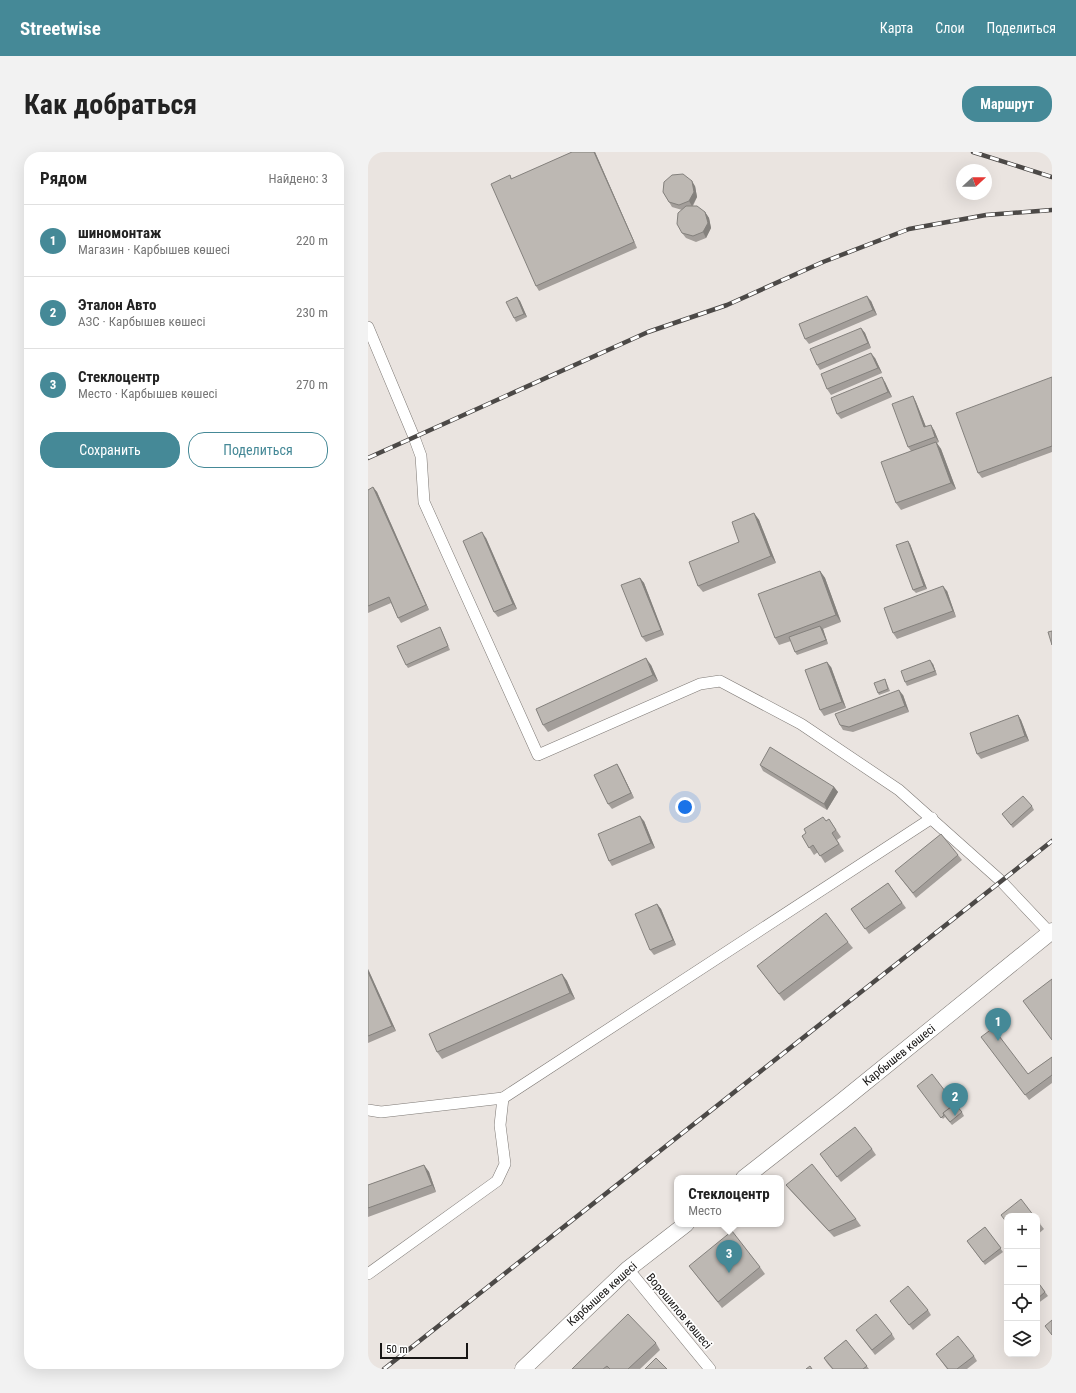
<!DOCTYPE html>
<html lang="ru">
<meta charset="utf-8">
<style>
:root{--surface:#fff;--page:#f2f2f2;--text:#222;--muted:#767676;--line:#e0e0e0;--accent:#458997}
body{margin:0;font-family:"Roboto Condensed",sans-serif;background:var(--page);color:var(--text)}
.controls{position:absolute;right:12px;bottom:12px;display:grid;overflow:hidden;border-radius:8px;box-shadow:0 4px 16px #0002}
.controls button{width:36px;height:36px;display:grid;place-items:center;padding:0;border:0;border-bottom:1px solid var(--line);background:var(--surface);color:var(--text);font:20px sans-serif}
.compass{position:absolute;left:588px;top:12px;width:36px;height:36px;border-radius:50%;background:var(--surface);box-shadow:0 4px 16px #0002;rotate:69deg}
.scale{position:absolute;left:12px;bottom:10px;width:88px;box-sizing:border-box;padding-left:4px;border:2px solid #171514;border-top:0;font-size:11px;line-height:14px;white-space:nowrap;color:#171514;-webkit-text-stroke:3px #fff;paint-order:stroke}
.you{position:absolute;left:317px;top:655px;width:14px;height:14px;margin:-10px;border:3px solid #fff;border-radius:50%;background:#1a73e8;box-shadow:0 0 0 6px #1a73e833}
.badge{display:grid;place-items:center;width:26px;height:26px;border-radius:50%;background:var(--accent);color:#fff;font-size:13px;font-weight:700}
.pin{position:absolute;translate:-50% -33px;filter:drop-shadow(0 1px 2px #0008)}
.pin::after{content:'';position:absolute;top:21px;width:14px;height:12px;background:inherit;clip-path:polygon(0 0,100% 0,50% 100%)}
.popup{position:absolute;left:306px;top:1023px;width:110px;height:52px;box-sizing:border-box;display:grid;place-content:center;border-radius:8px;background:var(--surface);filter:drop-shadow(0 1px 3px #0005);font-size:13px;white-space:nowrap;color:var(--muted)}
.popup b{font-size:15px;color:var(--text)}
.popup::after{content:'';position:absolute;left:50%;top:100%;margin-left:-8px;border:8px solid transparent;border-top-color:var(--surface)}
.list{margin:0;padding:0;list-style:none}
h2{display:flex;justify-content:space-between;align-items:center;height:52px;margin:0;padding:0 16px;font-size:17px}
h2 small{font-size:13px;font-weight:400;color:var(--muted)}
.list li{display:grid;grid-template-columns:26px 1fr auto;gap:12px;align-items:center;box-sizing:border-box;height:72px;padding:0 16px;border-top:1px solid var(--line)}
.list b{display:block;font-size:15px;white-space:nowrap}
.list p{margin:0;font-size:13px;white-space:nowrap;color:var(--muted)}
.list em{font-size:13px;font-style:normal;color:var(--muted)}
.actions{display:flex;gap:8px;padding:12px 16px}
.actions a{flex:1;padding:9px 0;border:1px solid var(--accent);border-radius:16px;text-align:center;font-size:14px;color:var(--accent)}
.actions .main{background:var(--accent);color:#fff}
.icon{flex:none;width:22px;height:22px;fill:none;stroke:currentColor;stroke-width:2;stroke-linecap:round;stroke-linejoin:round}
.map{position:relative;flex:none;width:684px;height:1217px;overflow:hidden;border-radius:16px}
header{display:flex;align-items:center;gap:24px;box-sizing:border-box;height:56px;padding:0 20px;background:var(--accent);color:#fff}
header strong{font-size:19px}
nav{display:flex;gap:22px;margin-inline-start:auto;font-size:14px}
.intro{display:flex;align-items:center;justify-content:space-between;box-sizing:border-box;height:96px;padding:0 24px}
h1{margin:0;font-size:28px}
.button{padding:10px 18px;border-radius:16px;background:var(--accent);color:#fff;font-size:14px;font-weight:700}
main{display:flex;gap:24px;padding:0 24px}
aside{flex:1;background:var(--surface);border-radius:16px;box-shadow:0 4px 16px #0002}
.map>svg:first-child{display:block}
</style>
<header>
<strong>Streetwise</strong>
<nav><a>Карта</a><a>Слои</a><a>Поделиться</a></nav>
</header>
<div class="intro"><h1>Как добраться</h1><a class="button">Маршрут</a></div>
<main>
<aside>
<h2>Рядом<small>Найдено: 3</small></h2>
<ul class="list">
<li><span class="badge">1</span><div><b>шиномонтаж</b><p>Магазин · Карбышев көшесі</p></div><em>220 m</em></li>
<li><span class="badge">2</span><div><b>Эталон Авто</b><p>АЗС · Карбышев көшесі</p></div><em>230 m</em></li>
<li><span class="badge">3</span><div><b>Стеклоцентр</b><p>Место · Карбышев көшесі</p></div><em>270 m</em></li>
</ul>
<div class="actions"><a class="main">Сохранить</a><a>Поделиться</a></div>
</aside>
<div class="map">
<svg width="684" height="1217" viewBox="0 0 684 1217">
<rect width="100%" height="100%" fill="#eae4e0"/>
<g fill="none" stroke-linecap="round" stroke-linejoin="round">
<defs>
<g id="street">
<polyline points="0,175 46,285 53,304 56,350 170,603 332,532 352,529 433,572 531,638 633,729 682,781"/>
<polyline points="0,958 13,960 135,946"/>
<polyline points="260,1117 342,1217"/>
<polyline points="0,1122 129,1029 137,1012 132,973 135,946 564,666"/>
</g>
<g id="secondary">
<polyline points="376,1026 473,950 684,779"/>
<polyline points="155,1217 260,1117 318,1072"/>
</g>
</defs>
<!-- street casing -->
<use href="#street" stroke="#7e7975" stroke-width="12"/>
<!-- secondary casing -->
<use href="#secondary" stroke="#7e7975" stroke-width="17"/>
<!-- street -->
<use href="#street" stroke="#fff" stroke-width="11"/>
<!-- secondary -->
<use href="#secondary" stroke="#fff" stroke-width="16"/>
<defs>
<g id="rail">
<polyline points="605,0 684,25"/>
<polyline points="0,306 280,180 359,153 455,110 541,77 618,63 684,58"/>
<polyline points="16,1217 684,689"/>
</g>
</defs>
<!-- rail casing -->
<use href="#rail" stroke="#4c4947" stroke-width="4.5"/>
<!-- rail -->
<use href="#rail" stroke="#fff" stroke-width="3" stroke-dasharray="9" stroke-linecap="butt"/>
</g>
<!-- wall -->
<g fill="#a39e9a">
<polygon points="204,0 227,0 269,96 171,139 168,134 142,23 144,27"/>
<polygon points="327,34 329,45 325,54 337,60 341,66 343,76 338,86 328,90 318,86 314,81 314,58 304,55 295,40"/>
<polygon points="149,145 152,149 159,165 148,170 146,166"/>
<polygon points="503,149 509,163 441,192 437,187"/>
<polygon points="493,176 497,181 503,196 452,218 449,213"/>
<polygon points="507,206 514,221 463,243 459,237"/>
<polygon points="684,225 684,300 614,326 610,321"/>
<polygon points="517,230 524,245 473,267 469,262"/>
<polygon points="545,244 548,250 558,275 566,278 571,290 569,291 573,297 588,337 533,358 528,351 543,299 540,295"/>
<polygon points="5,335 9,340 61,458 33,471 30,466 23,451 0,461 0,338"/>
<polygon points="386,361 391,368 408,411 335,440 330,434 371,390"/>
<polygon points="118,386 149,457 130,465 126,460"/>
<polygon points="542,392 559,437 548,441 545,438"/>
<polygon points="452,419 457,426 473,470 455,477 460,492 429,503 427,500 423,489 411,493 407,486"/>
<polygon points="272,426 276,431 296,483 278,490 274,485"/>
<polygon points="579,439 588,465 529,487 525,481"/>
<polygon points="72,475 74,479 82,498 40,516 38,513"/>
<polygon points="565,512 569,523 539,534 537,530"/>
<polygon points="283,513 290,529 180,580 175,573"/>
<polygon points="463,515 478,556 456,564 452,558"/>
<polygon points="517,527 522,539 511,543 510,541"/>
<polygon points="535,543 541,560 485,580 475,578 472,573"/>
<polygon points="650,563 653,568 661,589 613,607 609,602"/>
<polygon points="249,612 252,617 266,646 244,657 240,652"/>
<polygon points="392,613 466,635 470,640 459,658 395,619"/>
<polygon points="664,654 666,658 645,676 634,662"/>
<polygon points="461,667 473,685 469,688 476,699 457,711 450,700 446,703 434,684"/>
<polygon points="276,669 287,696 244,714 241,709"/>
<polygon points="590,703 594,708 548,746 527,719"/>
<polygon points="520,731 538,756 501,782 483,757"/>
<polygon points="289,752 293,757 308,793 286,803 282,798"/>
<polygon points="480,790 485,796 416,849 389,814"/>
<polygon points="0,817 28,879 0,891"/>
<polygon points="194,822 199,829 207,847 74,907 69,900"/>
<polygon points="617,890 660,922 684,905 684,931 661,948"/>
<polygon points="549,934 594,960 596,964 584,973 577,965 575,967"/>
<polygon points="504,997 508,1003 473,1030 452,1002"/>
<polygon points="56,1013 61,1020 68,1040 0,1065 0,1033"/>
<polygon points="418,1033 488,1067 493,1074 466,1085 423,1039"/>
<polygon points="669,1068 676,1077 669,1083"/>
<polygon points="617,1075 635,1100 617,1113 599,1089"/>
<polygon points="321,1114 392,1115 397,1122 354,1156"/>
<polygon points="669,1129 680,1144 669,1152"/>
<polygon points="522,1149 560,1158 563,1163 545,1178"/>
<polygon points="488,1178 524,1182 527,1187 507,1203"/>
<polygon points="478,1188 501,1217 464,1217 459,1211 456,1206"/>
<polygon points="288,1191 292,1198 272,1217 204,1217"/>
<polygon points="568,1202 606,1204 609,1209 599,1217 579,1217"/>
</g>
<!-- shaded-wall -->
<g fill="#84817d">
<polygon points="226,0 227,0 269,96 266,90"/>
<polygon points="324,29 327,34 329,45 324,54 321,49"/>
<polygon points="337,60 341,66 343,76 338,86 335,80"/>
<polygon points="499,144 503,149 509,163 505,158"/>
<polygon points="149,145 152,149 159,165 156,162"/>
<polygon points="493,176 497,181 503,196 500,191"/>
<polygon points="503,201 507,206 514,221 510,216"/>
<polygon points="514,225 517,230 524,245 520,240"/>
<polygon points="545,244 548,250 560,280 556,275"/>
<polygon points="563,273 566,278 571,290 567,285"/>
<polygon points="568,290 573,297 588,337 583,331"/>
<polygon points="5,335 9,340 61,458 58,453"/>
<polygon points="386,361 391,368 408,411 403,404"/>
<polygon points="114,380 118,386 149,457 145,452"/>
<polygon points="540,389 542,392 559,437 556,434"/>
<polygon points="452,419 457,426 473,470 468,463"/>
<polygon points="272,426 276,431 296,483 293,478"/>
<polygon points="575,434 579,439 588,465 585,459"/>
<polygon points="452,474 455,477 460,492 458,488"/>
<polygon points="278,506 283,513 290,529 285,523"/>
<polygon points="562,508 565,512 569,523 567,519"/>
<polygon points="459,510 463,515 478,556 474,550"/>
<polygon points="531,538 535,543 541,560 537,554"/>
<polygon points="650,563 653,568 661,589 657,584"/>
<polygon points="249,612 252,617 266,646 263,641"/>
<polygon points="466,635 470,640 459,658 456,652"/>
<polygon points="272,664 276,669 287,696 283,691"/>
<polygon points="289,752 293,757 308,793 305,788"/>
<polygon points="0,817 28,879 24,874 0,820"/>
<polygon points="194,822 199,829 207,847 202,841"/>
<polygon points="56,1013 61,1020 68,1040 64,1033"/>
</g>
<!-- building -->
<g fill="#bdb8b3" stroke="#84817d">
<polygon points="204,0 226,0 266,90 168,134 123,32 142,23 143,27"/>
<polygon points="315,22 324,29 326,40 321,49 311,53 301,50 295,40 296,30 304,23"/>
<polygon points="318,54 329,54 337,60 340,71 335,80 325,84 314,81 309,72 310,61"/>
<polygon points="499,144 505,158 437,187 431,172"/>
<polygon points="149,145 156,162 146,166 138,150"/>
<polygon points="493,176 500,191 449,213 442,197"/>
<polygon points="503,201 510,216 459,237 453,222"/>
<polygon points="514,225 520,240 469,262 463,246"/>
<polygon points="684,225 684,294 610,321 588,261"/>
<polygon points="545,244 556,275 563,273 567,285 540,295 524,252"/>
<polygon points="568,290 583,331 528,351 513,310"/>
<polygon points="5,335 58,453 30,466 21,445 0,454 0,338"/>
<polygon points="386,361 403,404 330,434 321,410 371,390 364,370"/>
<polygon points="114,380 145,452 126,460 95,389"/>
<polygon points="540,389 556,434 545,438 528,393"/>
<polygon points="452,419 468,463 407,486 390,442"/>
<polygon points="272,426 293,478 274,485 253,433"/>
<polygon points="575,434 585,459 525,481 516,456"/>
<polygon points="452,474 458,488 427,500 421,485"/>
<polygon points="72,475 80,494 38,513 29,494"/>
<polygon points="684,479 684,493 680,480"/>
<polygon points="278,506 285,523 175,573 168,557"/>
<polygon points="562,508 567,519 537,530 533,519"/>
<polygon points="459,510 474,550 452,558 437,518"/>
<polygon points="517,527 520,537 510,541 506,531"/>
<polygon points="531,538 537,554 481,575 472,573 467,562"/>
<polygon points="650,563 657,584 609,602 602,581"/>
<polygon points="402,595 466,635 456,652 392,613"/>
<polygon points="249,612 263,641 240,652 226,623"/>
<polygon points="655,644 664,654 643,673 634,662"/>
<polygon points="272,664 283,691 241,709 230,682"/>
<polygon points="455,665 458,669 461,667 468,678 464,681 471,692 452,704 445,693 441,696 434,684 438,681 436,677"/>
<polygon points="573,682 590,703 545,741 527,719"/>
<polygon points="520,731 534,751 497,777 483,757"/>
<polygon points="289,752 305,788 282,798 267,762"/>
<polygon points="458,761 480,790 411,842 389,814"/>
<polygon points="0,820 24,874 0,884"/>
<polygon points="194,822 202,841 69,900 61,882"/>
<polygon points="684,827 684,888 655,849"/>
<polygon points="625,876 660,922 684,905 684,923 657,943 613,885"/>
<polygon points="564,922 587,952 575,961 576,963 573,966 549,934"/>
<polygon points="587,952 594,960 582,970 575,961"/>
<polygon points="487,975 504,997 469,1025 452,1002"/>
<polygon points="444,1012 488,1067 461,1079 418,1033"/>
<polygon points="56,1013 64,1033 0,1056 0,1033"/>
<polygon points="653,1047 666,1064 639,1064 639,1071 633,1063"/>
<polygon points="669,1068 672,1072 669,1075"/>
<polygon points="617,1075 633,1096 615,1110 599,1089"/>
<polygon points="364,1079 392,1115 350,1150 321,1114"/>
<polygon points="669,1129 677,1140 669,1147"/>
<polygon points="540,1134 560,1158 541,1173 522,1149"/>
<polygon points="260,1162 288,1191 260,1217 242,1217 239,1214 235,1217 204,1217"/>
<polygon points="508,1162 524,1182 504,1198 488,1178"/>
<polygon points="684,1168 684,1183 677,1174"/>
<polygon points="590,1184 606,1204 589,1217 580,1217 568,1202"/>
<polygon points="478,1188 499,1214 495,1217 465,1217 456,1206"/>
<polygon points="288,1206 299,1217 277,1217"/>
<polygon points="442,1214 444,1217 438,1217"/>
</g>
<g text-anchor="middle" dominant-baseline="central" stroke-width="3.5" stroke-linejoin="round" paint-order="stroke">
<!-- street labels -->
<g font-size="12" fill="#171514" stroke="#fff">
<text transform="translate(531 903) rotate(-39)">Карбышев көшесі</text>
<text transform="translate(234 1142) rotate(-42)">Карбышев көшесі</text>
<text transform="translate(311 1159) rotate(50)">Ворошилов көшесі</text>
</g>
</g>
</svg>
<div class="controls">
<button>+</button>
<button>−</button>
<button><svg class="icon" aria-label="locate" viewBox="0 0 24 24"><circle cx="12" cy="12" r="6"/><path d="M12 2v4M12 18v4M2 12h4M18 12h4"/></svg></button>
<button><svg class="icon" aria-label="layers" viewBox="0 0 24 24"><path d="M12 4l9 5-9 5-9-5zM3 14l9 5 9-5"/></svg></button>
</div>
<svg class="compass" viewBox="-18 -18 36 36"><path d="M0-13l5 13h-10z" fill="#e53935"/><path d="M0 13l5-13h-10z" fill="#767676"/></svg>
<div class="scale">50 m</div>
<div class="you"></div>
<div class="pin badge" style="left:630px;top:889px">1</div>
<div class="pin badge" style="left:587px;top:964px">2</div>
<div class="pin badge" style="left:361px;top:1121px">3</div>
<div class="popup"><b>Стеклоцентр</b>Место</div>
</div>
</main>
